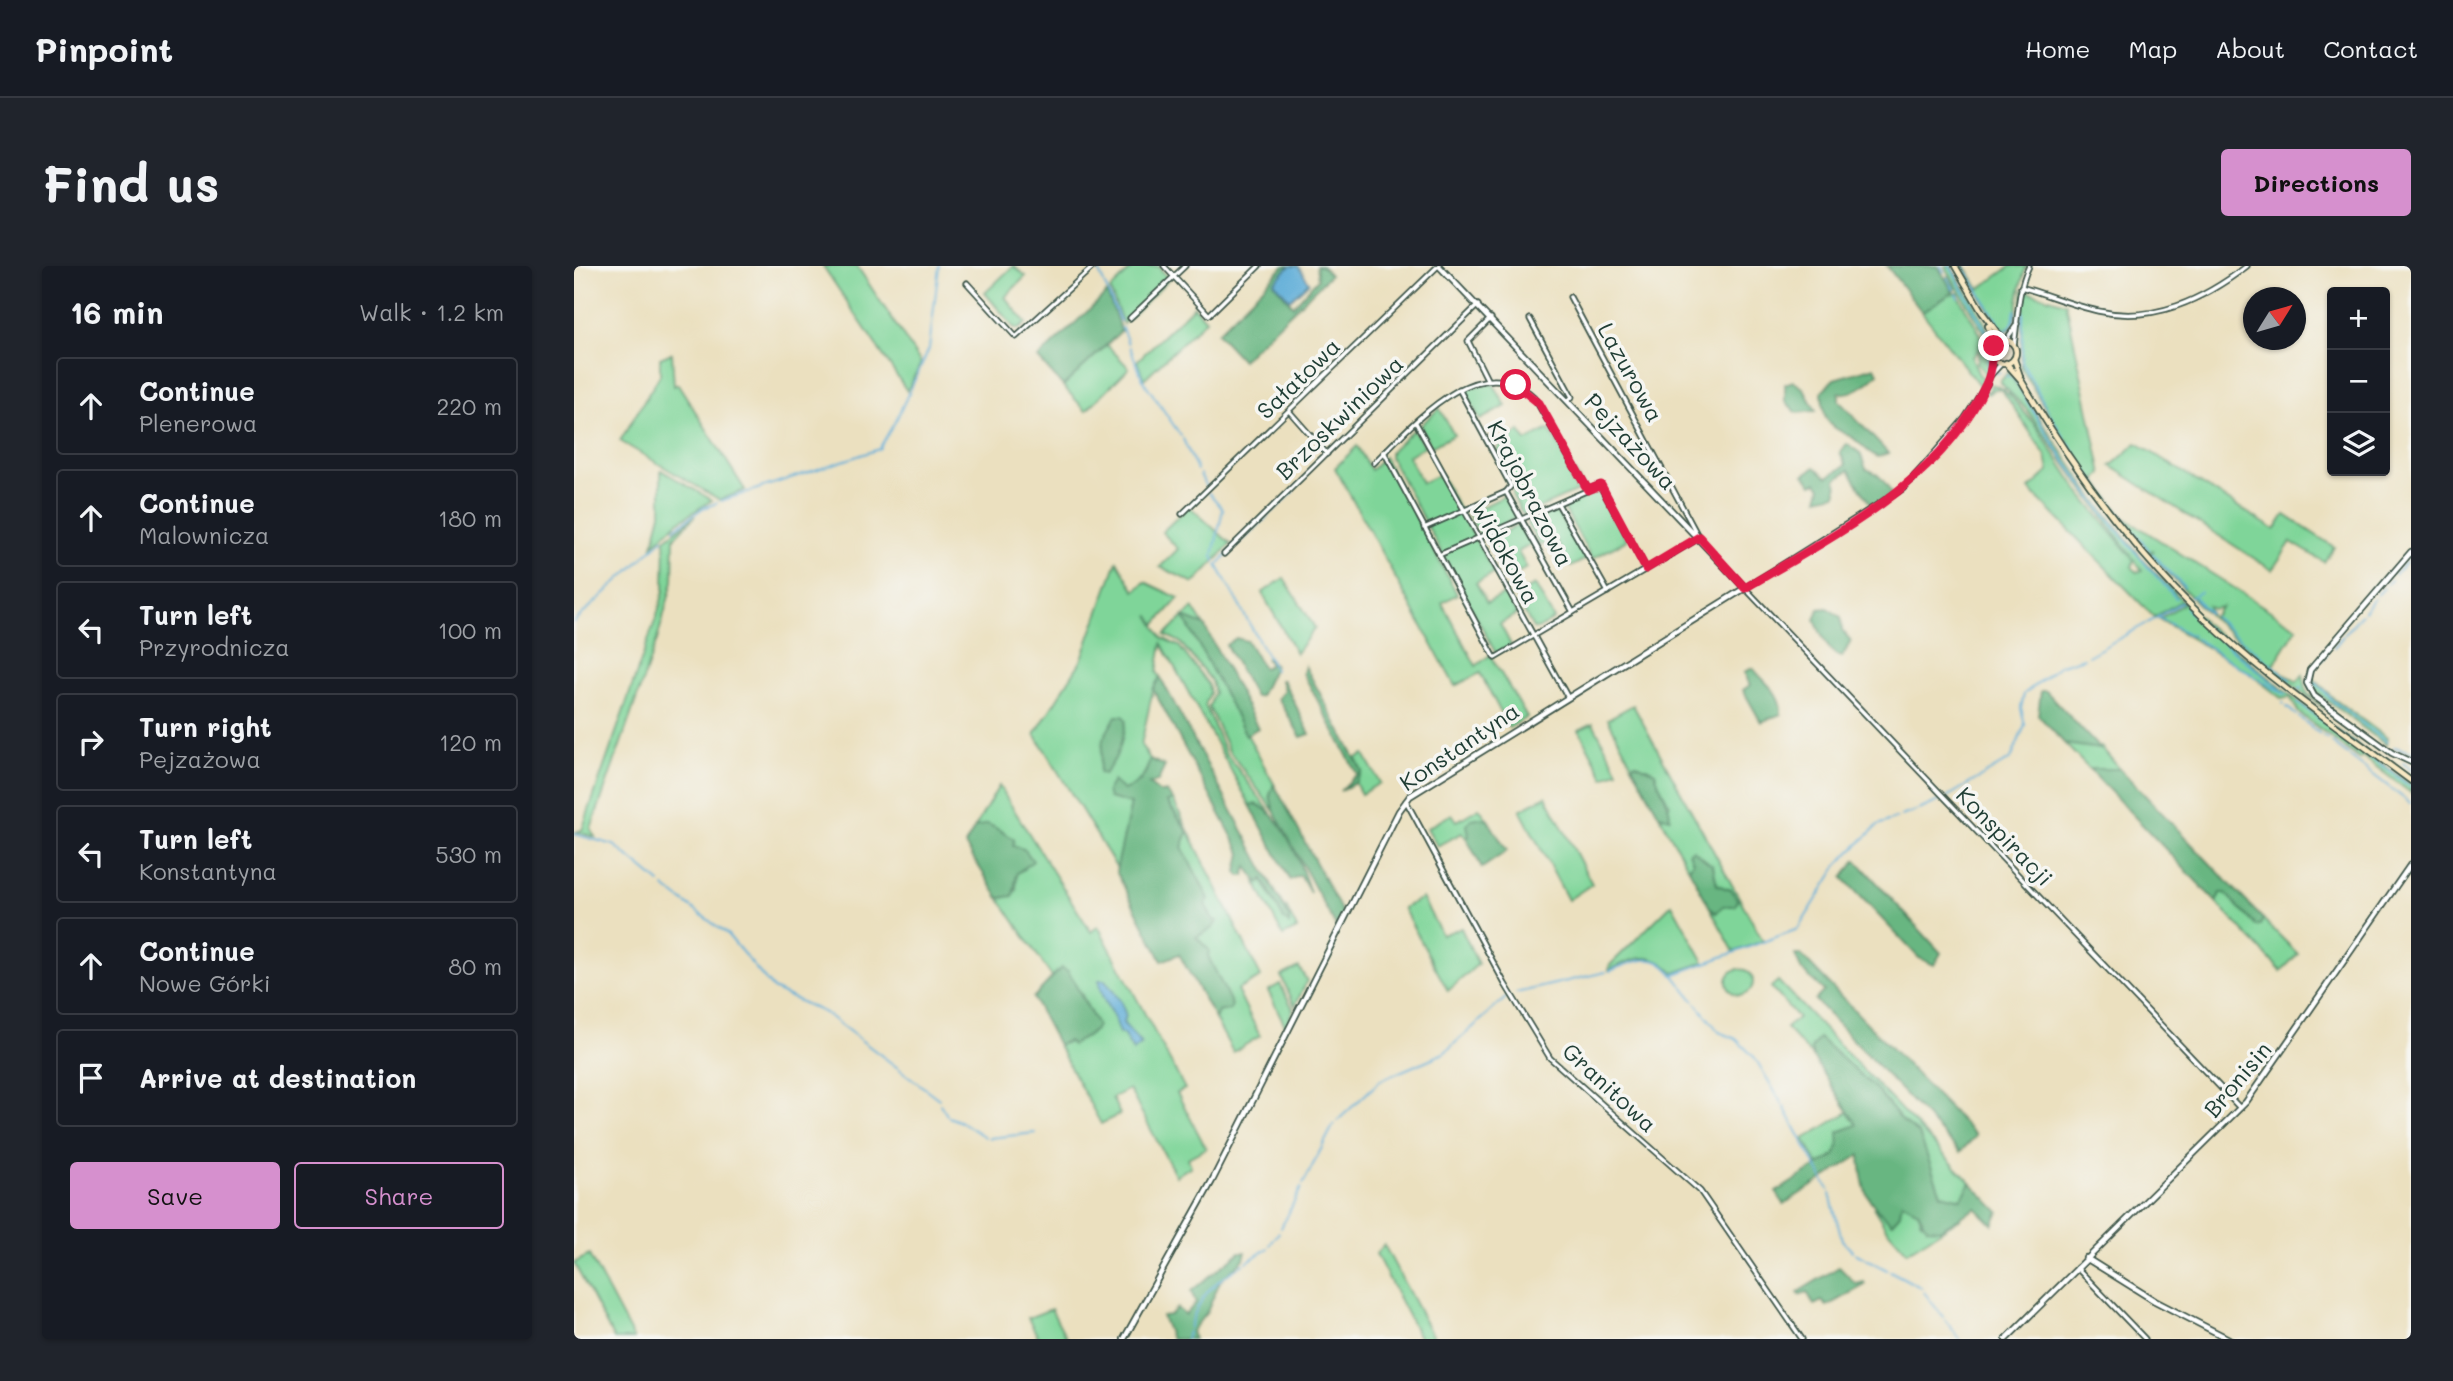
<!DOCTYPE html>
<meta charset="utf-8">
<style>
:root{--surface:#171b24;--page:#20242c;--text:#f1f3f6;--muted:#9ea1a6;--line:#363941;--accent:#d690ce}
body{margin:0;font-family:Mali,sans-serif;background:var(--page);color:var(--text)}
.controls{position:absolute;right:21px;top:21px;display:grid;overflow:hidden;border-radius:7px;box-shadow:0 2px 5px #0004}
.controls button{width:63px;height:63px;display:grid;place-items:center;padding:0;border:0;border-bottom:2px solid var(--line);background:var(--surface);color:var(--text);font:35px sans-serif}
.compass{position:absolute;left:1669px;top:21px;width:63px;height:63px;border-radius:50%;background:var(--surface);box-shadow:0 2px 5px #0004;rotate:53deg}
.stop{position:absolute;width:21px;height:21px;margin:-16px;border:5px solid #e11d48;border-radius:50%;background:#fff}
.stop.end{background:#e11d48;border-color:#fff;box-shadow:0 2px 7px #0008}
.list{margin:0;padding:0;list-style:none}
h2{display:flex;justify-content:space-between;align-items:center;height:91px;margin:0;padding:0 28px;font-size:30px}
h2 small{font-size:23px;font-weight:400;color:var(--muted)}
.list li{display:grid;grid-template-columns:46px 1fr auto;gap:21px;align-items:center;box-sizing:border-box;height:98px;margin:0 14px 14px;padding:0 14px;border:2px solid var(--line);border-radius:7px}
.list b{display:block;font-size:26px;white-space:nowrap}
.list p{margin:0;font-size:23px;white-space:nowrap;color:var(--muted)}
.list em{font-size:23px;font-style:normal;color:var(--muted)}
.actions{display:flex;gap:14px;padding:21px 28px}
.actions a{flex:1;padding:16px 0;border:2px solid var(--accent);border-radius:7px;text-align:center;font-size:24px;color:var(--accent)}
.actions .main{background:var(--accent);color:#111}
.icon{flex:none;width:38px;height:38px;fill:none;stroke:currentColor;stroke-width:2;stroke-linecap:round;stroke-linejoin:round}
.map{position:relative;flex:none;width:1837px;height:1073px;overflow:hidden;border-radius:7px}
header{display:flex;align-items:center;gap:42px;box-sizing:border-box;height:98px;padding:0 35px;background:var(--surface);border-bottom:2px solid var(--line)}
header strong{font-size:33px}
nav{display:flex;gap:38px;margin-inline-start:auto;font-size:24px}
.intro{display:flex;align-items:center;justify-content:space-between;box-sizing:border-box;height:168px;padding:0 42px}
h1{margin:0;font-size:49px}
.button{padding:18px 32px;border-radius:7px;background:var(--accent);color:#111;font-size:24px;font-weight:700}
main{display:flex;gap:42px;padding:0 42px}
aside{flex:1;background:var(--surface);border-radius:7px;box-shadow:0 2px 5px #0004}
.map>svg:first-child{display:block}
</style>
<header>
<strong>Pinpoint</strong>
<nav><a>Home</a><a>Map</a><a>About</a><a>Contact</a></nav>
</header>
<div class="intro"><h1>Find us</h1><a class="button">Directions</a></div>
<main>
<aside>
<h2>16 min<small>Walk · 1.2 km</small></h2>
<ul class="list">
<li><svg class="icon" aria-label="ahead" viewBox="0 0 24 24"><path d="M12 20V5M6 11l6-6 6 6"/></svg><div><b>Continue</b><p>Plenerowa</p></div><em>220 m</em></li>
<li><svg class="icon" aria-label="ahead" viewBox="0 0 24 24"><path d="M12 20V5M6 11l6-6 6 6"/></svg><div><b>Continue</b><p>Malownicza</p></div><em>180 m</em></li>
<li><svg class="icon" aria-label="left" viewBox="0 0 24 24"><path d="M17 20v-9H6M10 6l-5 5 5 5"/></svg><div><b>Turn left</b><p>Przyrodnicza</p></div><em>100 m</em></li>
<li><svg class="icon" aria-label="right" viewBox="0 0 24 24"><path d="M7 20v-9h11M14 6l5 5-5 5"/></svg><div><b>Turn right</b><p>Pejzażowa</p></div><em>120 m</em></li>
<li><svg class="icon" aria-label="left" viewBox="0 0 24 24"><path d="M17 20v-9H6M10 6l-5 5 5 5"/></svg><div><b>Turn left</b><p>Konstantyna</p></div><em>530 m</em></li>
<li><svg class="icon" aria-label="ahead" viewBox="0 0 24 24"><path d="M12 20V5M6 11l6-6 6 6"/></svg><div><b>Continue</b><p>Nowe Górki</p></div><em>80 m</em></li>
<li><svg class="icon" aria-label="arrive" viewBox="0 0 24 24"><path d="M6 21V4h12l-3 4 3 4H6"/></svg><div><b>Arrive at destination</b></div></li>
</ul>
<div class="actions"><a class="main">Save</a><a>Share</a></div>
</aside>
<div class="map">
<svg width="1837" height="1073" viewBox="0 0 1837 1073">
<rect width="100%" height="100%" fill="#f6f6f2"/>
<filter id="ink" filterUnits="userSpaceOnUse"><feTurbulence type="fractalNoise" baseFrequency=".0143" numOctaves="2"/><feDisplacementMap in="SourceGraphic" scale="14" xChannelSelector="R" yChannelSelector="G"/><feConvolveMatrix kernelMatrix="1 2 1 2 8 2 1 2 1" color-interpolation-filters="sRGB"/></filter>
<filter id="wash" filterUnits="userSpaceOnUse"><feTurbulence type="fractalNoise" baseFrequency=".00686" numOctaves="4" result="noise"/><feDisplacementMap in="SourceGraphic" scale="28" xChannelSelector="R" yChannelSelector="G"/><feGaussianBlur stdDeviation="1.57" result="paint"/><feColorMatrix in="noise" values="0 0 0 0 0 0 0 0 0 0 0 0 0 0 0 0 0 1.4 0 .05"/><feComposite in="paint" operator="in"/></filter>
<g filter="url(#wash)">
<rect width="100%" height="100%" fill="#ebe0bf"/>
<!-- green -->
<g fill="#7fd599" stroke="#4f8966" stroke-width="2">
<polygon points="249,0 283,0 347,97 333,125"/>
<polygon points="439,0 452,10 431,31 452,57 445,63 441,63 411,27"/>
<polygon points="560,0 584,0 595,13 549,58 536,24"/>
<path d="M1371 0H1377C1394 29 1434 76 1412 109L1403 97 1410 67Z"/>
<path d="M1388 0H1391L1405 23 1437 0H1453C1443 19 1445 54 1436 64L1427 65Z"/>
<path d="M1375 11 1382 23 1379 28 1384 27C1392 52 1421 71 1398 91L1404 107 1411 115 1407 118 1408 123 1348 46 1378 26 1371 12Z"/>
<polygon points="1449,24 1492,37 1528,208 1522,214 1549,251 1723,362 1699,400 1723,416 1729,409 1733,426 1751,443 1702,407 1638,352 1647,341 1639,343 1634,340 1636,350 1582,295 1576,288 1580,284 1575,286 1526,227 1492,178 1494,175 1490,174 1447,101"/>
<polygon points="620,40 632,54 570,113 563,95"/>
<polygon points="533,79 555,102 512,145 489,120"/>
<polygon points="98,87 100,120 104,118 171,224 146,234 46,175 86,109 86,92"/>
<polygon points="1434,106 1521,234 1571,296 1629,355 1628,359 1632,358 1711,425 1837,519 1837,527 1788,490 1786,493 1725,447 1716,431 1708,433 1674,406 1585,353 1609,338 1607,335 1580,351 1455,223 1475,205 1472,190 1428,124 1421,123 1414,128 1412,126 1416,124 1417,118 1431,124 1431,127 1434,127 1462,160 1508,230 1560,294 1558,301 1563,306 1568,305 1452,143 1426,116"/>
<polygon points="919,117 932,140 906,154 892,127 893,122"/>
<polygon points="865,142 880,169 857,181 846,160"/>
<polygon points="975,163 1010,222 949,249 938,229 941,219 923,183 946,165 952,175"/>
<polygon points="839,164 851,180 834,190 848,217 866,208 920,307 902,317 913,337 931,328 943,348 926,358 937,379 924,387 921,386 816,191 816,186"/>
<polygon points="1563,177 1701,264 1711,249 1760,281 1750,296 1717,276 1698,304 1537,200"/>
<polygon points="783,180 797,204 810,191 883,328 868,337 902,400 916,389 953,451 935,462 906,407 881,420 761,202"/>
<polygon points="87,204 138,234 104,256 79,279 87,248"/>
<polygon points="1022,224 1027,226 1053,274 1018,293 990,242 992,238"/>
<polygon points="932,229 944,251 906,269 894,248"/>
<polygon points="615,240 657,278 620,317 586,301 604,283 588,266"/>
<polygon points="981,243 1012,293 997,301 981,272 966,280 953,258 956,253"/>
<polygon points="121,250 100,272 99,315 83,374 17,563 21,571 2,566 8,564 83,349 90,325 91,273"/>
<polygon points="944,259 948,260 958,278 944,286 953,302 932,312 912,275"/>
<path d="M543 295 561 325 571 316 605 332 582 358 575 349 588 372 605 380 634 418 636 427 631 439 651 486 697 547 683 538 676 539 588 378 583 406 586 411 579 423 567 479 576 493C570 518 556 521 535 532L557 538 543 602 461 468 507 395Z"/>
<polygon points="710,312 741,362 722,387 688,327"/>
<polygon points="961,319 980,353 964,363 959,362 941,329"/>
<polygon points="619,342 630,359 610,352 700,518 696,529 700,545 655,485 635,441 640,427 637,414 606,376 591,369"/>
<polygon points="1738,411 1760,433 1813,472 1812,479 1742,426 1737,418"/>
<polygon points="1059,439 1189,675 1160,686 1135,640 1142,647 1157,624 1143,619 1139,600 1119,596 1115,603 1085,549 1088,551 1096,538 1084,520 1081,506 1058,499 1034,453"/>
<polygon points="1019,457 1044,505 1030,512 1005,464"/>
<polygon points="1491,478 1527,481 1546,503 1515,503"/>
<polygon points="790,488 806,517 787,528 781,517 788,505 782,492"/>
<path d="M425 520 517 666 524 660 611 823 603 827 632 882 614 892 617 900 602 910 555 823 538 832 546 848 527 858 484 779C498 774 517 776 522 759L508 729 487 702 478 711 425 632 442 625 443 607 450 603 431 567 414 558 401 561Z"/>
<polygon points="972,530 1018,618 994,634 946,544"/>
<path d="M599 534 687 711 663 724 686 770 659 786 641 753C648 736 641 707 633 690L635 684 622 671 633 665 638 653 631 638 635 633 608 581 614 566 593 535Z"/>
<polygon points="905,542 914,554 903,552 893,573 888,567 863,580 853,562 878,548 883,555"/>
<polygon points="688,613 709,652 715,651 712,641 723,663 709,670 681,615 685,617"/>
<polygon points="1646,627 1651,627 1682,659 1686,659 1689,653 1724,688 1707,705 1642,636"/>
<polygon points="848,632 868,669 887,662 904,698 874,725 829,642"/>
<path d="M1098 638 1130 696 1100 707C1079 684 1061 691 1035 704V700Z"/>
<polygon points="725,701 733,715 721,740 707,710"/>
<circle cx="1166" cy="716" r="13"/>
<polygon points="1204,715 1397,917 1387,933 1367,928 1345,868 1328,855 1301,822 1245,772 1237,783 1239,791 1212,762 1224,752 1197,721"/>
<polygon points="706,718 719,743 712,761 694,725"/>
<polygon points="1274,846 1284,859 1261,889 1244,899 1230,873"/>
<polygon points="1327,936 1345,945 1347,956 1366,963 1387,952 1333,986 1312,962 1299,941 1318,957"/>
<polygon points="810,979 860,1073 846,1073 802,988"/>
<polygon points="15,989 60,1073 40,1073 0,997"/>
<polygon points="477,1043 493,1073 465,1073 454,1052"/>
</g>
<!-- forest -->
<g fill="#67b681" stroke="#437a5a" stroke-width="2">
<polygon points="710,0 716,0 700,17 719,40 744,13 742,0 748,0 756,9 668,94 643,67"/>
<polygon points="1313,0 1364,0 1379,26 1348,46"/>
<polygon points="533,27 547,65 489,120 464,92"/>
<path d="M1301 101 1304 107C1295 117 1279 129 1265 127V135L1314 187 1304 191C1291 186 1285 174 1273 168 1250 159 1249 150 1248 125L1260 113Z"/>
<polygon points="1219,115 1229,122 1242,145 1223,147 1211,135 1211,118"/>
<path d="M1273 178 1286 187 1292 203C1304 206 1313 218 1318 229L1298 241 1275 204 1262 213 1263 228 1244 232 1247 222 1243 216 1238 218 1230 209 1241 201 1253 211 1272 199 1266 186Z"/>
<path d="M1253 342 1267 351 1268 364 1277 375 1268 391C1253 387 1247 367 1241 354L1245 343Z"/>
<polygon points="610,351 630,359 684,462 672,469"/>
<polygon points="662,372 673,375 689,402 696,399 692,392 701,399 686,430 681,431 652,379"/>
<polygon points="731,400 788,505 781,517 766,525 783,508 729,407"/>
<path d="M1179 402C1190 417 1208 426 1207 448L1187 456 1169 424 1176 419 1170 406Z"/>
<polygon points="586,411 715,651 715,658 709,652 689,613 685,617 673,601 670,610 666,610 663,606 667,587 579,423"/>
<polygon points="707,414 709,414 736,468 727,471 704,432 710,425"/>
<polygon points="1467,425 1472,425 1526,483 1491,478 1464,449"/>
<path d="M542 450H549L552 454C548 475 545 492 530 508L525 507 529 473Z"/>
<path d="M576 493 591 500 584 515 575 518 585 526H593L599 534 593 536 614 566 608 581 635 633 631 638 638 653 643 655 639 662 622 671 635 684 634 690 658 739 656 744 644 746 641 753 605 688 588 695 542 605 557 538 535 532 533 525 539 515 549 524C566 519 572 510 576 493Z"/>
<path d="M1061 497 1081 506C1085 523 1096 535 1096 552L1085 549 1058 499Z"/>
<polygon points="1515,503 1546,503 1689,653 1686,659 1682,660 1651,627 1646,627 1642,636"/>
<polygon points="700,518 769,648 762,661 700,545 696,529"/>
<path d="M682 538C711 550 727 599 736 627L726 609 716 614 676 539Z"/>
<polygon points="903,552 914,554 933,585 908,602 893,573 895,569 893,559 897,553"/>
<polygon points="414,558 440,573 439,580 450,583 459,595 443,607 439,630 425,632 391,579 401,561"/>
<polygon points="1119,584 1139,600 1143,619 1157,624 1164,634 1161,640 1149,640 1142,647 1135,640 1115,603 1119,596 1115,586"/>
<polygon points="1282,594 1367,687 1360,699 1345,692 1269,612"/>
<polygon points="1221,689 1227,689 1402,870 1386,886 1241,734 1250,725 1227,703"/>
<polygon points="487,702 494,705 523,759 521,764 498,779 494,775 484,779 459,732"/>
<path d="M1245 772 1301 822 1328 855 1345 868 1367 928 1387 933 1397 917 1425 946 1419 959 1402 942 1366 963 1353 962 1344 945 1328 936 1326 948 1318 957C1291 935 1288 923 1286 889L1210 938 1202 926 1261 889 1265 880 1264 866 1283 859 1239 791 1237 783Z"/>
<polygon points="666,986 672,986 670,993 646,1015 633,1046 617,1066 620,1073 597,1073 588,1050 596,1049 603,1042 611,1049 622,1037 617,1025"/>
<polygon points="1265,1001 1282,1018 1290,1016 1291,1019 1253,1040 1248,1035 1240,1039 1233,1026 1225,1029 1224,1026"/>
</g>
<!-- water -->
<g fill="#5eadd8" stroke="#3e7586" stroke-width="2">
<polygon points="716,0 724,0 735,16 716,34 700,16"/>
<path d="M525 714H531L547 736 552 750 549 757 568 778 559 785 549 768 545 767C544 750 525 736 525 714Z"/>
</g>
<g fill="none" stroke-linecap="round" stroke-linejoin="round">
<!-- stream -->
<g stroke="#5eadd8" stroke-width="2">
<polyline points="1367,0 1370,6"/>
<polyline points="1376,0 1417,74 1414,103"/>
<polyline points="1389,0 1428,63 1433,64 1439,57 1441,44"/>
<polyline points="524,3 546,55"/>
<polyline points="1374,12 1380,24"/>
<polyline points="1383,28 1385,31"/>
<polyline points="1449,45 1448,96 1474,145"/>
<polyline points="548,62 554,77"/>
<polyline points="556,81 569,114 607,170"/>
<polyline points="1422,107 1426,107"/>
<path d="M1432 110 1441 113C1484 193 1540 265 1602 332"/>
<polyline points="1476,148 1491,173"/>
<polyline points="609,173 623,204"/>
<polyline points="1494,177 1530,230 1575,284"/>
<polyline points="626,208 632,221"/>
<polyline points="635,227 649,243 639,289 641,295"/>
<polyline points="147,235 305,183 322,154 355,83 365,0"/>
<polyline points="100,263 129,242 143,237"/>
<polyline points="1578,288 1610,321"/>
<polyline points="1835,293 1837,290"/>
<polyline points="1821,308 1832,296"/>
<polyline points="1813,318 1817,314"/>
<polyline points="1803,329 1810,322"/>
<polyline points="1617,331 1626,326"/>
<polyline points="1621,332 1635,347"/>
<polyline points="1612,342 1627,357"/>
<polyline points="1790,345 1800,333"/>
<polyline points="1585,350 1608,336"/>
<polyline points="1785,350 1788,348"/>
<polyline points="1640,351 1716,414"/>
<polyline points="0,356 89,273"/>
<polyline points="1631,361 1707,424"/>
<polyline points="1771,368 1785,351"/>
<path d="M1622 373C1636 381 1705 428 1712 428"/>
<polyline points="1760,381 1769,370"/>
<polyline points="1514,390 1584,351 1618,370"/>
<polyline points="1747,395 1753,388"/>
<polyline points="1487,399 1510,392"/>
<polyline points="701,404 643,299 720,225"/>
<polyline points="1739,418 1743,418 1759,435 1813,476"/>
<polyline points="1726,423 1728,422"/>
<polyline points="1709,437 1710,438"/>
<polyline points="1724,437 1837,521"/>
<polyline points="1713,441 1722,449"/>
<polyline points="1725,451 1746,468"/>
<polyline points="1749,470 1754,473"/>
<polyline points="1757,476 1774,489"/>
<polyline points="1820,481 1837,486"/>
<polyline points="1776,491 1836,537"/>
<polyline points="1829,497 1837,503"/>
<polyline points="1373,531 1437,493 1451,459 1447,442 1450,428 1485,400"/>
<polyline points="1345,544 1369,533"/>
<polyline points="1327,550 1342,545"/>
<polyline points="0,568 40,579 86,617"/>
<polyline points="90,621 153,668 199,723 251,747 365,833"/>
<path d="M1036 705C1088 682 1088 695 1120 735"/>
<polyline points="1099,709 1224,663 1266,596 1304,559 1323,552"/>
<polyline points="942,727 1032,706"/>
<polyline points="1122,737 1145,766 1162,773 1181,792 1208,838"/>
<polyline points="366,838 373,849"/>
<polyline points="1210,841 1255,924"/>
<polyline points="375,851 387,856"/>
<polyline points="763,855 807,814 870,787 935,729"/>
<polyline points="389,857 411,871"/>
<polyline points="415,872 461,867"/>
<polyline points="729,918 760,858"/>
<polyline points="1256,928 1268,974 1278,985"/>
<polyline points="707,962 727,922"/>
<polyline points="696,979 705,966"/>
<polyline points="1281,987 1313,1004"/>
<polyline points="673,996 694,982"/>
<polyline points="1316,1005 1348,1022"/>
<polyline points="1350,1026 1369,1051"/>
<polyline points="1371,1054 1386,1073"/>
<path d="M615 1062C627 1027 639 1016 670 998"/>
<polyline points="612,1073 614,1066"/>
</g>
</g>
</g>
<g filter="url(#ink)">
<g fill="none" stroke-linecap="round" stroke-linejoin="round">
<defs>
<g id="minor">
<polyline points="590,0 635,49 685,0"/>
<polyline points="393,17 442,71 520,0"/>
<path d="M1447 21C1472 28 1498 39 1524 45 1580 58 1630 33 1673 0"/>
<polyline points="556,52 611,0"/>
<polyline points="956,53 998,131 995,134"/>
<polyline points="1432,74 1443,58"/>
<path d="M1440 79C1444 53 1443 25 1455 0"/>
<polyline points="1420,92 1413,118 1391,152 1330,222 1171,322 1666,842"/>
<polyline points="1417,109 1428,97"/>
<polyline points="913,113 894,75 917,52"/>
<polyline points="885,123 937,220 932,226 999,346"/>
<polyline points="715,145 753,188"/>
<polyline points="842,157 993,430"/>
<polyline points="810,186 921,392 1125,272 996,31"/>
<path d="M800 197C838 159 905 79 960 131L1014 224"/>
<polyline points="984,238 1034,326"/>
<polyline points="608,248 864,0"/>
<polyline points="850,262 932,226"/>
<polyline points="650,288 904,39"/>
<polyline points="865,289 1026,219 1072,303"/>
<polyline points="832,535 931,718 976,792 1126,925 1228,1073"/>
<polyline points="1503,1002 1571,1073"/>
</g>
<g id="tertiary">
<polyline points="1837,286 1736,404 1733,417 1740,430 1818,487 1837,496"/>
<polyline points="1512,992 1581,1035 1655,1073"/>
<polyline points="550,1073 638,915 825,545 836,530 1171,322 865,0"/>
<polyline points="1432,1073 1672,836 1837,598"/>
</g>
<g id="secondary">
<polyline points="1381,0 1408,46 1429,74"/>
<polyline points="1414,60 1422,78"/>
<circle cx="1430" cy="86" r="12"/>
<polyline points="1440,93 1446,110"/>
<path d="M1432 97 1447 114C1502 208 1566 295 1647 368 1706 422 1773 467 1837 515"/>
</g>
</defs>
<!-- minor casing -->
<use href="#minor" stroke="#3e5549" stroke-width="7"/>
<!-- tertiary casing -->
<use href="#tertiary" stroke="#3e5549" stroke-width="8"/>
<!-- secondary casing -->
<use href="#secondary" stroke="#3e5549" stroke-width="8"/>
<!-- minor -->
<use href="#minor" stroke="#fff" stroke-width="3.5"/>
<!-- tertiary -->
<use href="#tertiary" stroke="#fff" stroke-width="4.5"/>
<!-- secondary -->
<use href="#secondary" stroke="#f8e8c3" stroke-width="4.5"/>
</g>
</g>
<g fill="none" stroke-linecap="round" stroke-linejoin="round" filter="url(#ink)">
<!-- route -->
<path stroke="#e11d48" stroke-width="9" d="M942 119 965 137 1014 224 1027 219 1072 303 1125 271 1171 322C1259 270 1370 215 1413 116 1419 104 1417 92 1420 80"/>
</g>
<g text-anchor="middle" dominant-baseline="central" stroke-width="7" stroke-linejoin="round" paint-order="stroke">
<!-- street labels -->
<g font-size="23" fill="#1f3d34" stroke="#f6f6f2">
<text transform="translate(1057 106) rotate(61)">Lazurowa</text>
<text transform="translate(724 112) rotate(-44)">Sałatowa</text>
<text transform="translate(765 151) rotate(-44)">Brzoskwiniowa</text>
<text transform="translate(1057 175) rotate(47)">Pejzażowa</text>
<text transform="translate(957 227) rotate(63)">Krajobrazowa</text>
<text transform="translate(932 286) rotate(61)">Widokowa</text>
<text transform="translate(885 480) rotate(-34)">Konstantyna</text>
<text transform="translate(1431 570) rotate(46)">Konspiracji</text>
<text transform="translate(1663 813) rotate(-50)">Bronisin</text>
<text transform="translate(1036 821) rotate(43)">Granitowa</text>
</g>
</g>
</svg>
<div class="controls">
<button>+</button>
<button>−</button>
<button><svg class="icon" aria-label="layers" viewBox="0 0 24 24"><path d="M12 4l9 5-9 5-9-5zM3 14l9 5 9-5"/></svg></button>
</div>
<svg class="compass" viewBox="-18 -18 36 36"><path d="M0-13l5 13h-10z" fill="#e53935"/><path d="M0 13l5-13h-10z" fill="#9ea1a6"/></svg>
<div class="stop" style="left:942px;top:119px"></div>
<div class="stop end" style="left:1420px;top:80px"></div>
</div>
</main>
